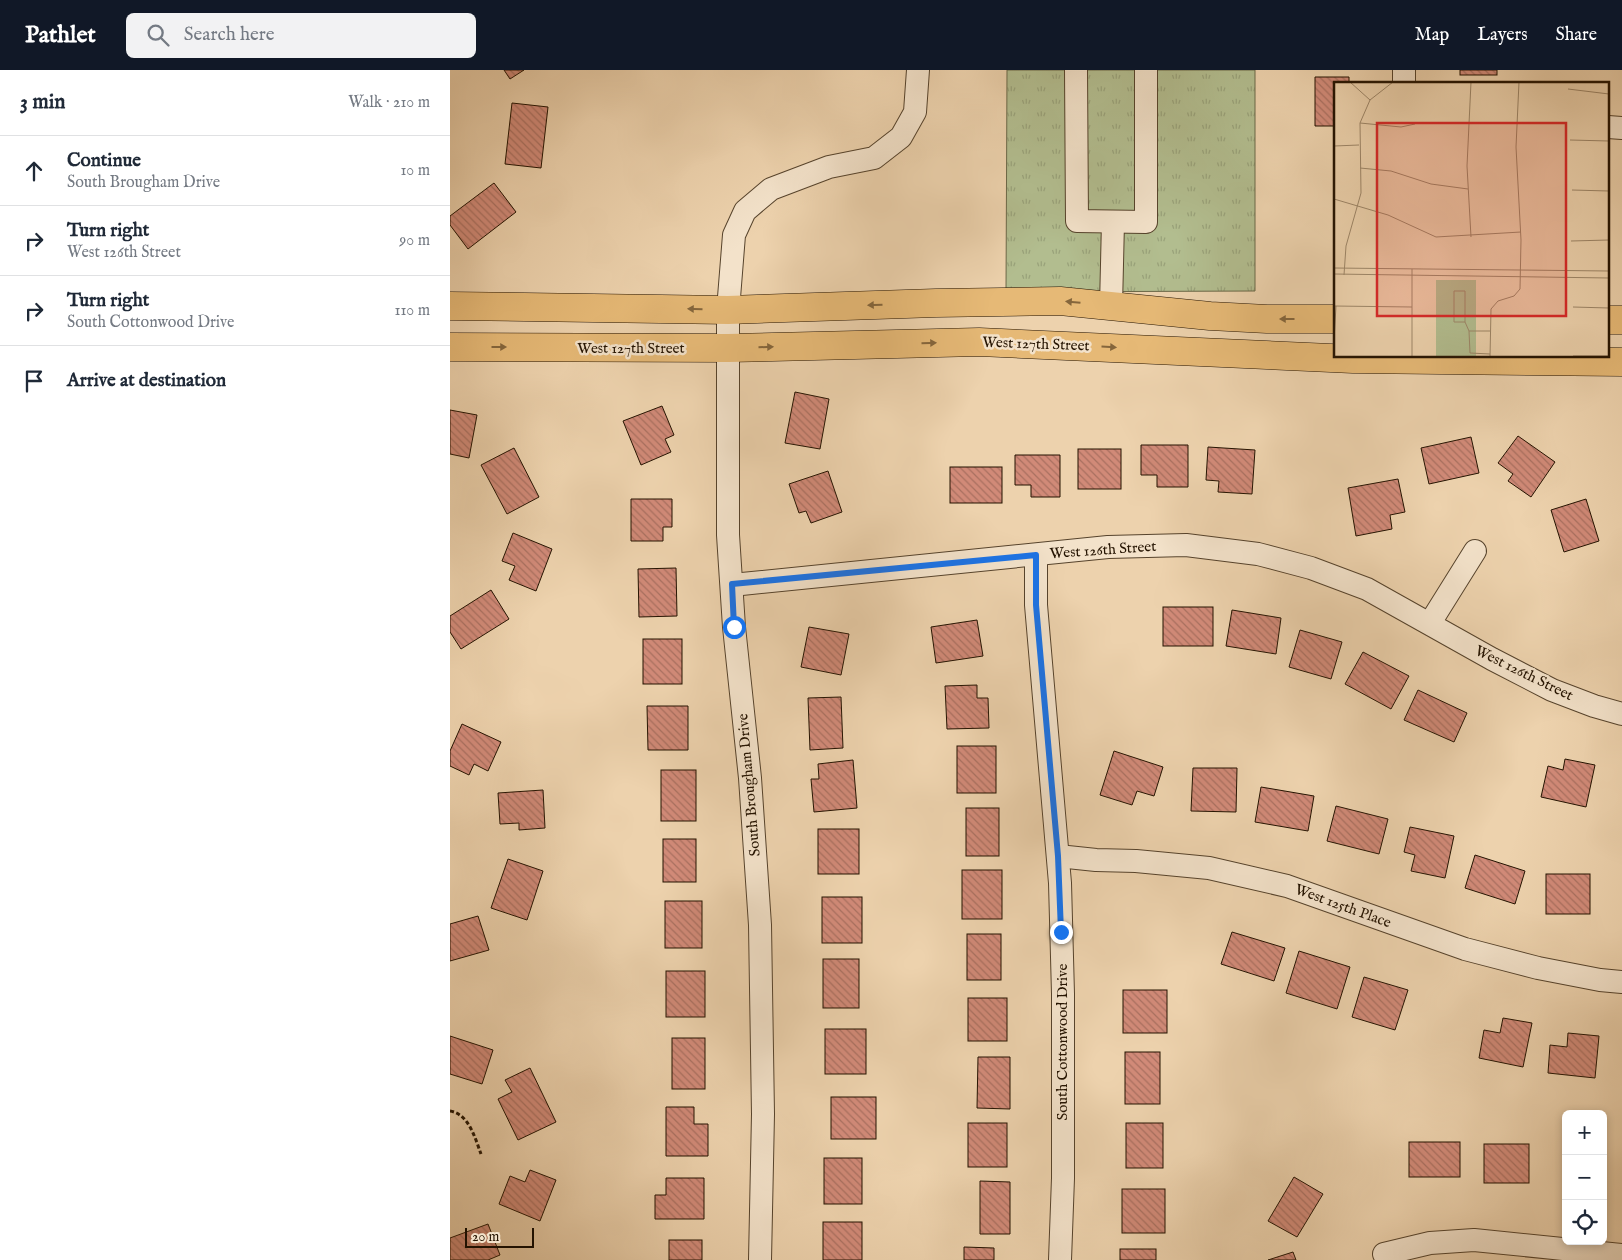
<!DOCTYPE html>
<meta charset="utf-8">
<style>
:root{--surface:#fff;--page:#f2f2f3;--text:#1f2937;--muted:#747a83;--line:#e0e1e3;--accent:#111827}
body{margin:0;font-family:"IM FELL English",serif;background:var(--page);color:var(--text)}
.controls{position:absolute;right:15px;bottom:15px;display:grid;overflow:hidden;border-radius:8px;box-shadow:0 2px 8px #0003}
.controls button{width:45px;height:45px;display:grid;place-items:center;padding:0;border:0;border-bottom:1px solid var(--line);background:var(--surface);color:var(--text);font:25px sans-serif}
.scale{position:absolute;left:15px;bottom:12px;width:69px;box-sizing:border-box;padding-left:5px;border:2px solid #241301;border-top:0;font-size:14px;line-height:18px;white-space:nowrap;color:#241301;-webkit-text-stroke:4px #f3e2ca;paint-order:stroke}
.stop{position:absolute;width:15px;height:15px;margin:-11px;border:4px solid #1a73e8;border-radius:50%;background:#fff}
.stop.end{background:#1a73e8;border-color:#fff;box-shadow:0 1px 5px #0008}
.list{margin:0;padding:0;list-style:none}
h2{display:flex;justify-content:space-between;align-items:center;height:65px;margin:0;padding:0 20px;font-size:21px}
h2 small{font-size:16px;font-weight:400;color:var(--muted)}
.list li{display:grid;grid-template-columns:32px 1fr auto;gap:15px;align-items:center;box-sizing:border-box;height:70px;padding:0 20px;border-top:1px solid var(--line)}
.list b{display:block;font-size:19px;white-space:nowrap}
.list p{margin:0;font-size:16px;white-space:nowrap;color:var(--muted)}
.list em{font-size:16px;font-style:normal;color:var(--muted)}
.icon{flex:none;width:28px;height:28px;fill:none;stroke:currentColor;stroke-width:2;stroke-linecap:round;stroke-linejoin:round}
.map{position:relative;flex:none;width:1172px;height:1190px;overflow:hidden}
header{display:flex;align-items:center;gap:30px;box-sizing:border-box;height:70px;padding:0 25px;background:var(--accent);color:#fff}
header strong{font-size:24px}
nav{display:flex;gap:28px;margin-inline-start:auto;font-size:18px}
.search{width:350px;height:45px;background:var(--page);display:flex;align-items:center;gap:12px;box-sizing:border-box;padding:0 18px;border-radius:8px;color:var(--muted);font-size:19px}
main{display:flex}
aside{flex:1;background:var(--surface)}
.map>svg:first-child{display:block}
</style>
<header>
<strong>Pathlet</strong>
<div class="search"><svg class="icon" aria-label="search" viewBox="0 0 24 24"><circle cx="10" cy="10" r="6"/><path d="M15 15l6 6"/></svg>Search here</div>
<nav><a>Map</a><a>Layers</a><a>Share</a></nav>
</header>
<main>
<aside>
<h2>3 min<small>Walk · 210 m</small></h2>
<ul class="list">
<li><svg class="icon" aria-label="ahead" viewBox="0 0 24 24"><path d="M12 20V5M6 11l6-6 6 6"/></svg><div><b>Continue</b><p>South Brougham Drive</p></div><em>10 m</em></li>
<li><svg class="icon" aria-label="right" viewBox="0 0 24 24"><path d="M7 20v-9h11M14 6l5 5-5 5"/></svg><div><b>Turn right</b><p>West 126th Street</p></div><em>90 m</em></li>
<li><svg class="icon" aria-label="right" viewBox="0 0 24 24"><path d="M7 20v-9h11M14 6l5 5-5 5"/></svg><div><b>Turn right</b><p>South Cottonwood Drive</p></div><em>110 m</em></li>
<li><svg class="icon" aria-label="arrive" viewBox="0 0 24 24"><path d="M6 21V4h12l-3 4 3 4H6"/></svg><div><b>Arrive at destination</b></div></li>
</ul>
</aside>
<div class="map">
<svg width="1172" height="1190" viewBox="0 0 1172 1190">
<defs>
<pattern id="park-tufts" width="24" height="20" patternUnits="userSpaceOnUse" patternTransform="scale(1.25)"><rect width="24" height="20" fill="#b2bd8f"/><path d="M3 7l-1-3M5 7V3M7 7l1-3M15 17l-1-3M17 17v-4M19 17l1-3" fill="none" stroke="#99a27a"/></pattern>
<pattern id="building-back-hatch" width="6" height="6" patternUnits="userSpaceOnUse" patternTransform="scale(1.25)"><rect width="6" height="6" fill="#d18a78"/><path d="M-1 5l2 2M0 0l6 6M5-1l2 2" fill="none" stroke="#a97060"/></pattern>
</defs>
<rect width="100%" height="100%" fill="#edd2ad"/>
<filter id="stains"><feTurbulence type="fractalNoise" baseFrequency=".004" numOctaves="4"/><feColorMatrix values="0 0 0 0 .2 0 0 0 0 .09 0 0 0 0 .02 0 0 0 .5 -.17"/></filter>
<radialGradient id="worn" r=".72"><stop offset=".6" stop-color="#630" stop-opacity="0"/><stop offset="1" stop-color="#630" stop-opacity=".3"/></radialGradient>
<!-- park -->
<polygon fill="url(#park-tufts)" stroke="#6b6848" points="557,0 805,0 805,221 556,222"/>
<!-- building -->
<g fill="url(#building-back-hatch)" stroke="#241301">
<polygon points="54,0 74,0 60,9"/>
<rect x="1010" y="0" width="37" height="5"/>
<polygon points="865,7 899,7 899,14 886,14 886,56 865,56"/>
<polygon points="62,33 98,37 91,98 55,94"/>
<polygon points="44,113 66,142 18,179 0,155 0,146"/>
<polygon points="345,322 379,329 370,379 335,373"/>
<polygon points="212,336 224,365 215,369 221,382 191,395 173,351"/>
<polygon points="0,340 27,345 19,388 0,384"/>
<polygon points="1068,366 1105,392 1081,427 1058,411 1063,404 1048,393"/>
<polygon points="1021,367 1029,403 979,414 971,378"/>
<polygon points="691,375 738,375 738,417 707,417 707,405 691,405"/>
<polygon points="758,377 805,380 802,424 768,422 769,411 756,410"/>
<polygon points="64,378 89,427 57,444 31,395"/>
<rect x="628" y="379" width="43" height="40"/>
<polygon points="565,385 610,385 610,427 581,427 581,415 565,415"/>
<rect x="500" y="397" width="52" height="36"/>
<polygon points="378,401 392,442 361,453 356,441 349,443 339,414"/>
<polygon points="948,409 955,442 940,445 942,459 906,466 898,418"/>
<polygon points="181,429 222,429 222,457 213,457 213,471 181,471"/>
<polygon points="1136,429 1149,471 1114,482 1101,440"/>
<polygon points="63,463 102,479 86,521 59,510 65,496 52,491"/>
<polygon points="226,498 227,546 189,547 188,499"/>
<polygon points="41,520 59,549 11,579 0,562 0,546"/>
<rect x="713" y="537" width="50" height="39"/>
<polygon points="782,540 831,548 826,584 776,576"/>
<polygon points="527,550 533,586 486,593 481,557"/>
<polygon points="359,557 399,564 391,605 351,597"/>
<polygon points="850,560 892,572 881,609 839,597"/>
<rect x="193" y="569" width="39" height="45"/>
<polygon points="913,582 959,606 941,639 895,614"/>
<polygon points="527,615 527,628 538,628 539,658 497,659 495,616"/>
<polygon points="968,620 1017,643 1004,672 954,650"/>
<polygon points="391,627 393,678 360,680 358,628"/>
<polygon points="197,636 238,636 238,680 198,680"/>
<polygon points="12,654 51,672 38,701 24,694 19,705 0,696 0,681"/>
<rect x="507" y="676" width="39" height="47"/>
<polygon points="664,681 713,697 704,726 687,721 682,735 650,725"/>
<polygon points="1115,689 1145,695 1136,737 1091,727 1098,696 1113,700"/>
<polygon points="403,690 407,738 364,742 361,709 369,709 368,694"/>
<polygon points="743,698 787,698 786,742 741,741"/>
<rect x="211" y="700" width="35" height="51"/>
<polygon points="811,717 864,726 858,761 805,752"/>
<polygon points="93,720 95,758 69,760 69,753 50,754 48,723"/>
<polygon points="886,736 938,749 929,784 877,771"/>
<rect x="516" y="738" width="33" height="48"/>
<polygon points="960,757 1004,766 995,808 961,801 965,785 954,782"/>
<rect x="368" y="759" width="41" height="45"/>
<rect x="213" y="769" width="33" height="43"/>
<polygon points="1025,785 1075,801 1065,834 1015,818"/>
<polygon points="58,789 93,801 77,850 41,838"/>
<rect x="512" y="800" width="40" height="49"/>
<rect x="1096" y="804" width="44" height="40"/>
<rect x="372" y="827" width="40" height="46"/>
<rect x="215" y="831" width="37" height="47"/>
<polygon points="28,846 39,880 0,891 0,854"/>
<polygon points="782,862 835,878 824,911 771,894"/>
<rect x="517" y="864" width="34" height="46"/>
<polygon points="849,881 900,897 887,939 836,923"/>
<rect x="373" y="889" width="36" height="49"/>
<rect x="216" y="901" width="39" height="46"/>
<polygon points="914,907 958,920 945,960 902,947"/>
<rect x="673" y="920" width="44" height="43"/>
<rect x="518" y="928" width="39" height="43"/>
<polygon points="1053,948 1082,953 1073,997 1029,988 1034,960 1050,963"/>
<rect x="375" y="959" width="41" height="45"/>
<polygon points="1118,963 1149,966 1145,1008 1098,1003 1100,975 1117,977"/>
<polygon points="0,966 43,980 32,1014 0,1004"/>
<rect x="222" y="968" width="33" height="51"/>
<rect x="675" y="982" width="35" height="52"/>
<polygon points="528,987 560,987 560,1039 527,1038"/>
<polygon points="80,998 106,1052 68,1070 48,1029 62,1022 55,1010"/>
<rect x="381" y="1027" width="45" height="42"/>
<polygon points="216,1037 244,1037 244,1054 258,1054 258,1086 216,1086"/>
<rect x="518" y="1053" width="39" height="44"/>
<rect x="676" y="1053" width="37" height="45"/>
<rect x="959" y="1072" width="51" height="35"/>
<rect x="1034" y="1074" width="45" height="39"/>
<rect x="374" y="1088" width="38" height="46"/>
<polygon points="80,1100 106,1110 90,1151 49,1134 60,1106 75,1112"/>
<polygon points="844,1107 873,1124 847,1167 818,1151"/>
<polygon points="216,1108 254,1108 254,1149 205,1149 205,1125 216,1125"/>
<polygon points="530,1111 560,1112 560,1164 530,1164"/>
<rect x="672" y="1119" width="43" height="44"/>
<rect x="373" y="1152" width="39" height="38"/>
<polygon points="38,1154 50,1185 38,1190 0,1190 0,1168"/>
<rect x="219" y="1170" width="33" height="20"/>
<polygon points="514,1177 544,1178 544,1190 514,1190"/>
<rect x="670" y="1179" width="36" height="11"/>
<polygon points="843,1182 846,1190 818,1190"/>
</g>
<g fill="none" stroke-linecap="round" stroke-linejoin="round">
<defs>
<g id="minor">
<polyline points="626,0 627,151 696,152 696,0"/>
<polyline points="954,0 954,14"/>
<polyline points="1158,57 1172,58"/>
<polyline points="661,236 663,152"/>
<polyline points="586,485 586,535 610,813 613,924 613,1108 610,1190"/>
<polyline points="282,515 658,477 736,475 808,484 861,498 917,519 1042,589 1102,620 1144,636 1172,644"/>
<polyline points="980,553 1025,481"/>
<polyline points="608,786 646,790 686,791 759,798 837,816 1015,879 1088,898 1150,910 1172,912"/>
<polyline points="934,1184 980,1173 1024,1170 1172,1185"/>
<polyline points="310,1190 313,1044 310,855 300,708 284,557 278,465 278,240 284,165 295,141 321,119 379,97 424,88 451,67 465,42 468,0"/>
</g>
<g id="major">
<polyline points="0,236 278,240 486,233 610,231 760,246 817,249 886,249"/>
<polyline points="1158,250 1172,250"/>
<polyline points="0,277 278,278 529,272 903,289 1172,292"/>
</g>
</defs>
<!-- minor casing -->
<use href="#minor" stroke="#56432c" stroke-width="24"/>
<!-- major casing -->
<use href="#major" stroke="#241301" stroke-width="29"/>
<!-- path -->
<path stroke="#241301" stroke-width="3" stroke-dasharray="4 2.5" stroke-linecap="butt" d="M0 1041C19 1044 25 1068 31 1084"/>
<!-- minor -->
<use href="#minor" stroke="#f3e2ca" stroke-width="22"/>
<!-- major -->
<use href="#major" stroke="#e6b976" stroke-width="28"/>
</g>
<!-- one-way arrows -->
<defs><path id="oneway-solid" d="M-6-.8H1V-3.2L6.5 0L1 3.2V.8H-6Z" transform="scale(1.25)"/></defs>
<g fill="#85663c">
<use href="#oneway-solid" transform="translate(623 232) rotate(-175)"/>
<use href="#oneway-solid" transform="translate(425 235) rotate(178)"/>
<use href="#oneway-solid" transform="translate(245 239) rotate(-179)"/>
<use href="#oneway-solid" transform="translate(837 249) rotate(180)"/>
<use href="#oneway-solid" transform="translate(479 273) rotate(-2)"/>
<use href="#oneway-solid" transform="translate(49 277)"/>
<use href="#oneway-solid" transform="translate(316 277) rotate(-2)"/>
<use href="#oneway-solid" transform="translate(659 277) rotate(3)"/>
</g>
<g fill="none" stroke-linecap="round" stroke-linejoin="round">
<!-- route -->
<polyline stroke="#1a73e8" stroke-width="6" points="284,557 282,514 586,485 586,535 608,786 611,862"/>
</g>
<g text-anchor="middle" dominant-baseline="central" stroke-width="5" stroke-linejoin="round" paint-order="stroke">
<!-- street labels -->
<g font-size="15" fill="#241301" stroke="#f3e2ca">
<text transform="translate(586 274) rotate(2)">West 127th Street</text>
<text x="181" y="278">West 127th Street</text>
<text transform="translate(653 480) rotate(-4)">West 126th Street</text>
<text transform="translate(1074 603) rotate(26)">West 126th Street</text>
<text transform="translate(299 715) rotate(-95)">South Brougham Drive</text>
<text transform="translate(893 836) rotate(20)">West 125th Place</text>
<text transform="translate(612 972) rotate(-90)">South Cottonwood Drive</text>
</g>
</g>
<!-- overview -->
<g transform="translate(884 12)">
<rect width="275" height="275" fill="#edd2ad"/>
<path d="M102 198H142V275H102Z" fill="#b2bd8f"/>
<path fill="none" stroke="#9d8668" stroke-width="1" d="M16 0 36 18M137 0 133 84 137 155M234 7 275 12M26 41 67 45 81 42M236 58 275 59M0 64 25 63M26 86 57 89 97 102 134 107M238 108 275 109M0 117 54 133 102 155 187 150M237 159 275 158M0 186 275 189M78 187V275M0 192 275 196M10 193 12 164 27 111 26 41 36 18 59 0M0 224 78 225M239 225 275 226M131 240V209H120V240H131L135 249M0 258 2 224M156 272 136 271 135 249H156M239 274H275M156 275 157 227 164 219 180 214 186 207 187 158 182 65 185 0"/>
<path fill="#d62828" fill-opacity="0.15" stroke="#d62828" stroke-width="2.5" d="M43 41H232V234H43Z"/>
<rect width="275" height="275" fill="none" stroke="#241301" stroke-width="2.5"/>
</g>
<rect width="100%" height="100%" filter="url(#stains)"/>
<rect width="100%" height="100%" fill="url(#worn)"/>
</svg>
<div class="controls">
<button>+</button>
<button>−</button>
<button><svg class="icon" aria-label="locate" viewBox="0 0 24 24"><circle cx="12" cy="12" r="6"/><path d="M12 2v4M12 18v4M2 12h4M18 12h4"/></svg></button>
</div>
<div class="scale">20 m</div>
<div class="stop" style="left:284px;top:557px"></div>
<div class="stop end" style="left:611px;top:862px"></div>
</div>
</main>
